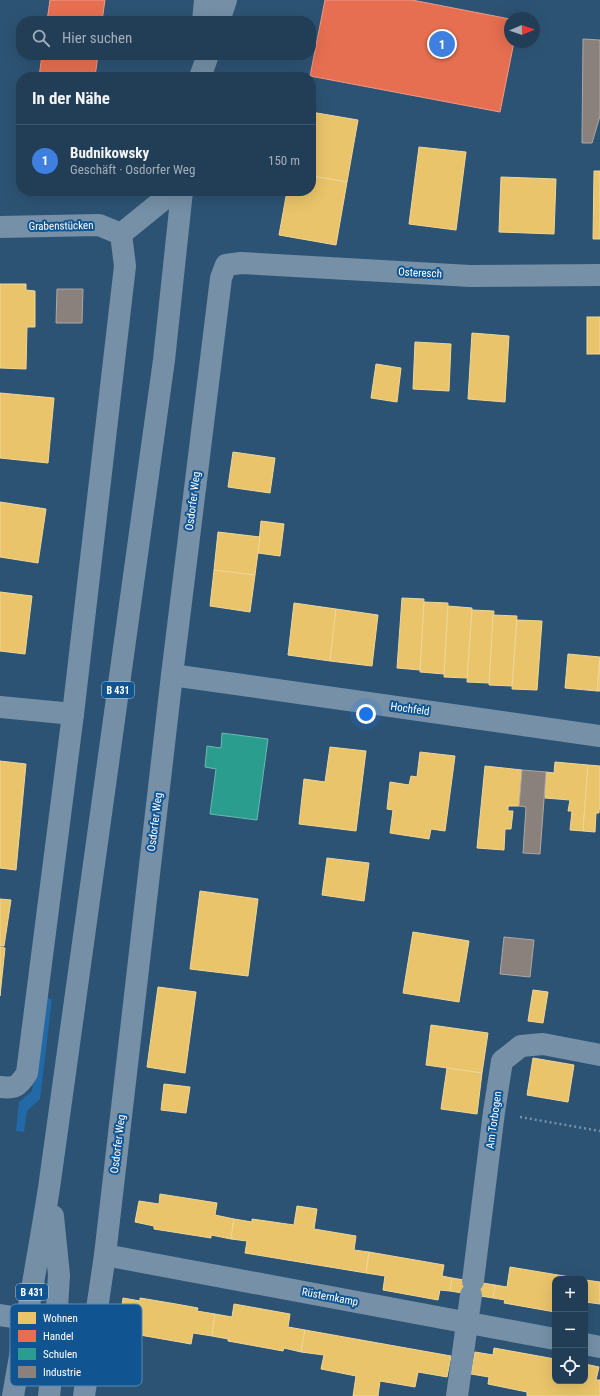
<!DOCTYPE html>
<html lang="de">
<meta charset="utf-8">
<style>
:root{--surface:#223e57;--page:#2e4961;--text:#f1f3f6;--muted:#a2aeba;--line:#3f576d;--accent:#95b2f1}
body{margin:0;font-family:"Roboto Condensed",sans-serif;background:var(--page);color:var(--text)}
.controls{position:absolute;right:12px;bottom:12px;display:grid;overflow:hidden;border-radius:8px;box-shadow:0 4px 16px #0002}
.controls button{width:36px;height:36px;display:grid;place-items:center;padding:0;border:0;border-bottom:1px solid var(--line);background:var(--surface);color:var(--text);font:20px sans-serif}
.compass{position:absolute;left:504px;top:12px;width:36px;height:36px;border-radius:50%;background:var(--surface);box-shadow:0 4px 16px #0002;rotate:88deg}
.you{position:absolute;left:366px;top:714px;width:14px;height:14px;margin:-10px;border:3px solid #fff;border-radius:50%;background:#1a73e8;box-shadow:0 0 0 6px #1a73e833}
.badge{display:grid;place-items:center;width:26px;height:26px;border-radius:50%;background:var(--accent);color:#fff;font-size:13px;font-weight:700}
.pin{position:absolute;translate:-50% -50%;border:2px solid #fff;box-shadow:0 1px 4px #0006}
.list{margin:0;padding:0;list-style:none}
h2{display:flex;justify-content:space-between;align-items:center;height:52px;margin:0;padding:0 16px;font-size:17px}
h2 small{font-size:13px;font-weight:400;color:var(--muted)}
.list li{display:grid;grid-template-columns:26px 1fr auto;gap:12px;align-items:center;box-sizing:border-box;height:72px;padding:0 16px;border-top:1px solid var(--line)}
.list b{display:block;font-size:15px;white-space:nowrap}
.list p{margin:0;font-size:13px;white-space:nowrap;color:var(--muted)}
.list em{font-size:13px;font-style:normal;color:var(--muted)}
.icon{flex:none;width:22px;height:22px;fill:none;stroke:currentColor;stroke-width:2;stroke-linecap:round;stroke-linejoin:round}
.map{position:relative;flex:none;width:600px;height:1396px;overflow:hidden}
.search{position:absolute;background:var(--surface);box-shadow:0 4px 16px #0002;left:16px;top:16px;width:300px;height:44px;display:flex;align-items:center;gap:10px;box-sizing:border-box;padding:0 14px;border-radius:16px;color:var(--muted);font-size:15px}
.panel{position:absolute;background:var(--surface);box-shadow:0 4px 16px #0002;left:16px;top:72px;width:300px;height:124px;border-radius:16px}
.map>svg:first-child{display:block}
</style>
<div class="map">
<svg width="600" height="1396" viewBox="0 0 600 1396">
<rect width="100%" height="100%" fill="#2d5374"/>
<!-- green -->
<polygon fill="#216aa7" points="44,998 52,999 40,1099 27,1111 24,1132 16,1131 19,1102 32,1091"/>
<!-- homes -->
<g fill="#e9c46a" stroke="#f0d697">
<polygon points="311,112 358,120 347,182 311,176"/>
<polygon points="419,147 466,152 456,230 409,224"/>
<polygon points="594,171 600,171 600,239 593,239"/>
<polygon points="311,176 347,182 336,245 279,235 287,191 311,191"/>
<polygon points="501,177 556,179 554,234 499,232"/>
<polygon points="0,284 26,284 26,290 35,291 35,327 27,327 26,369 0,368"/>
<rect x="587" y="317" width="13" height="37"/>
<polygon points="472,333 509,336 505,402 468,399"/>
<polygon points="415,342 451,344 449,391 413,389"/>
<polygon points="376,364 401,368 397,402 371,398"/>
<polygon points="0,393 54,398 48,463 0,458"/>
<polygon points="233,452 275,458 270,493 228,487"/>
<polygon points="0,502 46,509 38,563 0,557"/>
<polygon points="261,521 284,524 280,556 258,553"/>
<polygon points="218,532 260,537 255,575 214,570"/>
<polygon points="214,570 255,575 250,612 210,606"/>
<polygon points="0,592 32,596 25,654 0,651"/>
<polygon points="402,598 424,599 420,670 397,668"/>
<polygon points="424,602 448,603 444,674 420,672"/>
<polygon points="294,603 336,609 330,661 288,655"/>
<polygon points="448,606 472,608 467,678 444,677"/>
<polygon points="336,609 378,615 372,666 330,661"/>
<polygon points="472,610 494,611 489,683 467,682"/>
<polygon points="493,615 517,616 512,686 489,685"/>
<polygon points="517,620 542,621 537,690 512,689"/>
<polygon points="568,654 600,657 597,691 565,688"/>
<polygon points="600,657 600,691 597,691"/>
<polygon points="330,747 366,751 356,831 299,824 304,779 325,782"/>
<polygon points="420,752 455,756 445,831 431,829 429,839 390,833 393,810 387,809 390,782 409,785 411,776 417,777"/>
<polygon points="0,761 26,764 16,870 0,868"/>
<polygon points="555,762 588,765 583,831 570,830 572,811 568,811 570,800 545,798 546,772 554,773"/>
<polygon points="588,765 600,766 600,803 599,813 596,813 595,832 583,831"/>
<polygon points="485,766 522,770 519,806 508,806 508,811 513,811 511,829 505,829 504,850 477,848"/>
<polygon points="327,858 369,863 364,901 322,895"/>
<polygon points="200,891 258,899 248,976 190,969"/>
<polygon points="0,899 11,900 4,946 0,946"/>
<polygon points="413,932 469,941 459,1002 403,993"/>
<polygon points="0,947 5,948 0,996"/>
<polygon points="158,987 196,992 185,1073 147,1067"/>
<polygon points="533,990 548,992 543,1023 528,1021"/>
<polygon points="431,1025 488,1033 482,1073 426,1065"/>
<polygon points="533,1058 574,1065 568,1102 527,1095"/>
<polygon points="447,1068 482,1073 477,1114 441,1109"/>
<polygon points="164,1084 190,1087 186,1113 161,1110"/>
<polygon points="160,1194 217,1203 215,1215 234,1219 231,1239 211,1235 211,1238 154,1229 154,1226 135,1222 139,1201 159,1204"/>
<polygon points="297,1206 317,1209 314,1229 356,1236 354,1250 369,1252 366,1273 245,1253 247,1241 231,1239 234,1219 252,1222 252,1219 294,1225"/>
<polygon points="369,1252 444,1265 442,1276 452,1278 450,1291 440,1290 438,1300 383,1290 385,1276 366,1273"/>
<polygon points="510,1267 582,1279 555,1279 555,1312 504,1303 505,1300 493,1298 495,1285 507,1287"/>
<polygon points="452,1278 495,1285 493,1298 450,1291"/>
<polygon points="585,1280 600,1282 600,1304 585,1302"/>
<polygon points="123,1298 140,1301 140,1298 176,1304 198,1308 197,1311 215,1314 212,1336 193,1333 191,1344 134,1334 136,1322 120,1319"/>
<polygon points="234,1304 290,1314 288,1327 305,1330 301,1352 284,1348 283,1351 228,1341 228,1339 212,1336 215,1314 232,1317"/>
<polygon points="305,1330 451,1356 447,1377 418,1372 415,1387 380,1381 378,1396 353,1396 356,1376 321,1369 324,1355 301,1352"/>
<polygon points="494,1348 555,1359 555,1381 585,1381 585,1364 599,1367 596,1380 600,1380 600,1396 527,1396 527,1392 488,1384 489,1377 471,1374 475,1352 493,1355"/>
</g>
<!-- shops -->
<g fill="#e76f51" stroke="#ee9a85">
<polygon points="50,0 105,0 102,21 47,21"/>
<polygon points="325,0 412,0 510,19 510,42 514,42 500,112 310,76"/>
<polygon points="42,55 98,55 95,77 39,77"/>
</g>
<!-- schools -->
<polygon fill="#2a9d8f" stroke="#6abab1" points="222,733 268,739 257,820 210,814 216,769 205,767 207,746 221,748"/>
<!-- industry -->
<g fill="#8a817c" stroke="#ada7a3">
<polygon points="583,39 600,40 600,116 592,143 582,143"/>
<polygon points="57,289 83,289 82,323 56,323"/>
<polygon points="522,770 546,772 540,854 523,853 526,807 519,806"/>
<polygon points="504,937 534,940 530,977 500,974"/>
</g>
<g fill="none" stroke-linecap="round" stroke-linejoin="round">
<!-- path -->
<polyline stroke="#7590a7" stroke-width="2.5" stroke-dasharray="2 3" stroke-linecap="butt" points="520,1117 600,1131"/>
<!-- street -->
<g stroke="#7590a7" stroke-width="22">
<polyline points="0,227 99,225 121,234"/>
<polyline points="121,234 174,191"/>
<polyline points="172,675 600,736"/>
<polyline points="0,707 73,714"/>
<path d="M0 1087C15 1089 19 1086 27 1073L73 714 125 266 121 234"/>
<polyline points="105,1255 555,1339"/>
<polyline points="473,1281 494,1112 502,1061 521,1046 543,1044 600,1055"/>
<polyline points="0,1315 26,1319"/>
<polyline points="585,1344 600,1347"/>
<polyline points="84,1396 105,1255 172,675 221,278 226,265 241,263 470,276 600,275"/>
<polyline points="457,1396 471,1295"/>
</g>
<!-- primary -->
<g stroke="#748fa6" stroke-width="22">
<polyline points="203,21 205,0"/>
<polyline points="219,21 226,0"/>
<polyline points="200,77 208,55"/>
<path d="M13 1396C25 1327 38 1258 49 1188L164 360 182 191"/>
<polyline points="49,1396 55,1341 59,1275 53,1216"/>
</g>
</g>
<g text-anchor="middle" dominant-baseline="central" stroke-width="4" stroke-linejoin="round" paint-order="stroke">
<!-- shield labels -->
<g fill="#105591" stroke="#b7ccde" stroke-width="1">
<rect x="102" y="682" width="32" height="16" rx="3"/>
<rect x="16" y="1284" width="32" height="16" rx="3"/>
</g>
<g font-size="10" font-weight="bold" fill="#fff">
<text x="118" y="690">B 431</text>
<text x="32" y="1292">B 431</text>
</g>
<!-- street labels -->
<g font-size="11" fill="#fff" stroke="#105591">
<text transform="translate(61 226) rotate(-1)">Grabenstücken</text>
<text transform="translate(420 273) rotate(3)">Osteresch</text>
<text transform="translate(193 501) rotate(-83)">Osdorfer Weg</text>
<text transform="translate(410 709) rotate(8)">Hochfeld</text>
<text transform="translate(155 822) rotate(-83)">Osdorfer Weg</text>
<text transform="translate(494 1120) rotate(-82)">Am Torbogen</text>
<text transform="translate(118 1144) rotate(-83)">Osdorfer Weg</text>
<text transform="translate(330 1297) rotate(11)">Rüsternkamp</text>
</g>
</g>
<!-- legend -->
<rect x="10" y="1304" width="132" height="82" rx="6" fill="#105591" stroke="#5888b2" stroke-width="1"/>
<rect x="18" y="1312" width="18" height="12" fill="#e9c46a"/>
<rect x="18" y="1330" width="18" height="12" fill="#e76f51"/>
<rect x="18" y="1348" width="18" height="12" fill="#2a9d8f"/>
<rect x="18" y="1366" width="18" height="12" fill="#8a817c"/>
<g font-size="11" fill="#fff">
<text x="43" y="1322">Wohnen</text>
<text x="43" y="1340">Handel</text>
<text x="43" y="1358">Schulen</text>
<text x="43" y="1376">Industrie</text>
</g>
</svg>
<div class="controls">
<button>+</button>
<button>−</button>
<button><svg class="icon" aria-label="locate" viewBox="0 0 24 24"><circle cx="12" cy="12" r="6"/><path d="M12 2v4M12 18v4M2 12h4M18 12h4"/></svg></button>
</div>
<svg class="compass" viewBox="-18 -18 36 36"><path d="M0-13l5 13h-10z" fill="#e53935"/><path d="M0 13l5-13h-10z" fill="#a2aeba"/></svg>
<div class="you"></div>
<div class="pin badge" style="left:442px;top:44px;background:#3f7fe0">1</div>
<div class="search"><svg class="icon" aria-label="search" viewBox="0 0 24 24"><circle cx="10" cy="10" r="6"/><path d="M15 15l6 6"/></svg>Hier suchen</div>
<section class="panel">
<h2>In der Nähe<small></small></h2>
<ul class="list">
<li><span class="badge" style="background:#3f7fe0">1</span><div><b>Budnikowsky</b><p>Geschäft · Osdorfer Weg</p></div><em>150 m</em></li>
</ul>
</section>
</div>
